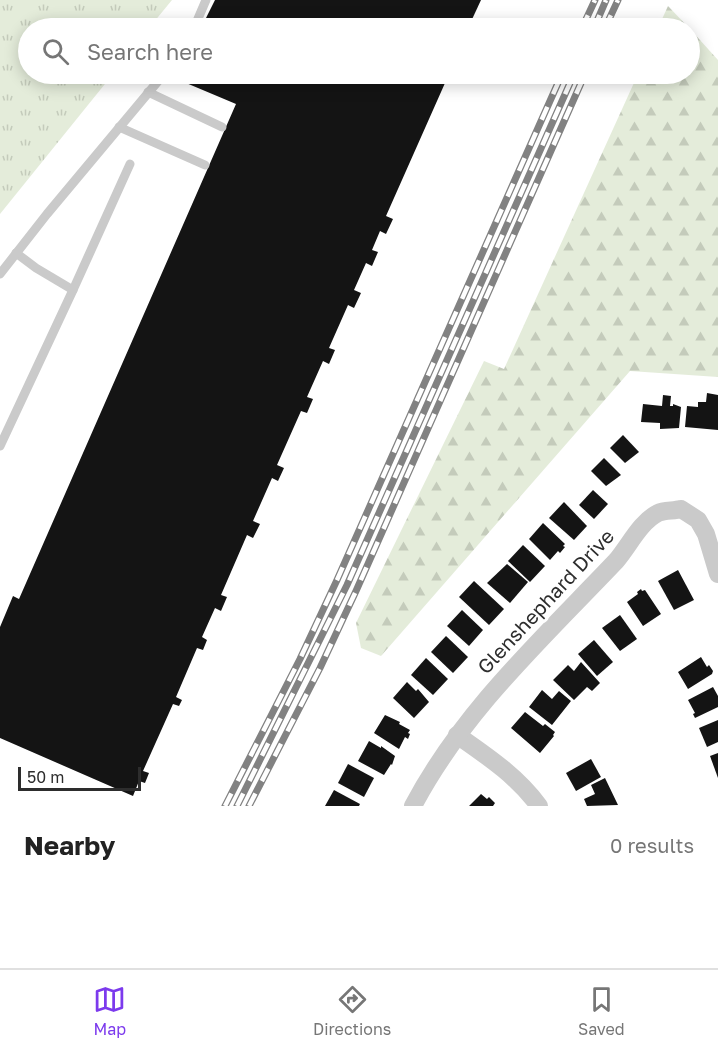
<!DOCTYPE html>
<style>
:root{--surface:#fff;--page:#f2f2f2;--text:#222;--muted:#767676;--line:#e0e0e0;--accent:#7c3aed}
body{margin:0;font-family:"Golos Text",sans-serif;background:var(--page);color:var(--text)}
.scale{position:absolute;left:18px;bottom:15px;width:123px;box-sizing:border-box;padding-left:6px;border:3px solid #2d2d2d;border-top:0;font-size:16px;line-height:21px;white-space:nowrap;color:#2d2d2d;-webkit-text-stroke:4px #fff;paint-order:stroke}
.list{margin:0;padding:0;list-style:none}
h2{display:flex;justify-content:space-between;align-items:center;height:78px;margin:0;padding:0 24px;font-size:26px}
h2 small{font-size:20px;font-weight:400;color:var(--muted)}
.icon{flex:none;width:33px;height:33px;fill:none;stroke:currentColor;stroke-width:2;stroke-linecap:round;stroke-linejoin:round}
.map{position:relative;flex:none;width:718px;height:806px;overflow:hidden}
.search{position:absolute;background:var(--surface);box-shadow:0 3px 15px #0003;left:18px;right:18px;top:18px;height:66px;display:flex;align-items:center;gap:15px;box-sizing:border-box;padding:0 21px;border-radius:33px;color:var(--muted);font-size:22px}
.sheet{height:162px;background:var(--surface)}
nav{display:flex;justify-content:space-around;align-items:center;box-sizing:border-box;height:84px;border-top:2px solid var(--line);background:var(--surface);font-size:16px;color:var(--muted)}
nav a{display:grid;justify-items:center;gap:3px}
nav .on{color:var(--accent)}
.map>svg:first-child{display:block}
</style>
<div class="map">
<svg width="718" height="806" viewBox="0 0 718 806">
<defs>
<pattern id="grass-tufts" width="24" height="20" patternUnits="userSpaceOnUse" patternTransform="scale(1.5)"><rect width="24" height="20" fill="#e4ecda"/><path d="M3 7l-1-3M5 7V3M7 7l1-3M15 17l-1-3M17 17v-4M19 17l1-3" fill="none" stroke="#c4cbbb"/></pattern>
<pattern id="forest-firs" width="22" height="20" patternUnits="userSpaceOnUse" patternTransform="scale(1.5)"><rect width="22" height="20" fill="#e4ecda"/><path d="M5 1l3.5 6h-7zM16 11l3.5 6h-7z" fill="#c4cbbb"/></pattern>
</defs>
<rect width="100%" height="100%" fill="#fff"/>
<!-- grass -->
<polygon fill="url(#grass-tufts)" points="0,0 172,0 149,28 28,28 28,74 113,74 0,214"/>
<!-- forest -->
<g fill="url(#forest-firs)">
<polygon points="668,6 689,28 658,28"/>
<polygon points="690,29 718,60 718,377 630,371 381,656 361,648 356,623 484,361 504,369 638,74 690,74"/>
</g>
<!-- building -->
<g fill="#141414">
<polygon points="215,0 481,0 468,28 201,28"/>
<polygon points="182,74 449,74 386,216 393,219 386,234 380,231 372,250 378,252 372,266 366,263 354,290 361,293 354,308 348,305 329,348 335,350 329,364 323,361 307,397 313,399 307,413 301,411 277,465 284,468 278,481 272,478 253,521 260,524 253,538 247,535 221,595 227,597 221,611 215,608 202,637 207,640 203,650 197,648 176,697 182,700 179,706 173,704 143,771 149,773 145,783 139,781 133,796 0,738 0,627 13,596 19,599 236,104 179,80"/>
<polygon points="707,393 718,395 718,430 685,427 687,406 698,407 698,402 706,402"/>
<polygon points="663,395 671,396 670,406 673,406 673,404 681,407 679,428 660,429 660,423 641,422 643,404 662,406"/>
<polygon points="623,435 639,452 625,463 610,448"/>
<polygon points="604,458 621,475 606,486 591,471"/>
<polygon points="593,490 608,504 594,519 579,505"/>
<polygon points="564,502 587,526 574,540 549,518"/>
<polygon points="543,523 565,544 563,546 565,547 560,553 558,551 550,560 529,539"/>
<polygon points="523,545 545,566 530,582 508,561"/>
<polygon points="507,564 528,582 510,603 487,583"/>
<polygon points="678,570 694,600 674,610 658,581"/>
<polygon points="474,581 504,609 489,625 459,597"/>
<polygon points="641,589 642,591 645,590 661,614 643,626 627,602 638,594 637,592"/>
<polygon points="462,610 483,630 469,646 447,626"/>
<polygon points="620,615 637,639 620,651 602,628"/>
<polygon points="446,636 468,657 453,673 431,652"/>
<polygon points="594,640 613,662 597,676 578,654"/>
<polygon points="701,657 707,667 709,665 713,671 712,674 688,689 678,672"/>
<polygon points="426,658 448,679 433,695 411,675"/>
<polygon points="581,662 600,683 592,691 587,687 574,700 553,680 568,665 574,671"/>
<polygon points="407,682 416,691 418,689 429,702 414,718 393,698"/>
<polygon points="713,687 718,696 718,707 695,718 693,714 695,713 688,700"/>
<polygon points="542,690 552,699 559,691 571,701 552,725 529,707"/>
<polygon points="525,712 543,726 545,724 555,732 553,735 554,736 540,753 511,728"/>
<polygon points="385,715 400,722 399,724 410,730 408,733 410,734 408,739 405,737 399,749 374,733"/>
<polygon points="718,720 718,742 707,747 699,728"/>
<polygon points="369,741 381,748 381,746 395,756 392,765 391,764 384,775 358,761"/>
<polygon points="718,753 718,778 710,756"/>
<polygon points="591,759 601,777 576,791 566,773"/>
<polygon points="348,764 374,778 364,797 338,783"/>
<polygon points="605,778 618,805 587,806 584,799 595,794 591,785"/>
<polygon points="334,790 360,804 359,806 325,806"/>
<polygon points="481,794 487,799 489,797 495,803 493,806 469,806"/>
</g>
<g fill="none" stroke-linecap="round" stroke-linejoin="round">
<!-- service -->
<g stroke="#cacaca" stroke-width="9">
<polyline points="194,28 206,0"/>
<polyline points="148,92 222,127"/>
<polyline points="119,127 205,165"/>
<polyline points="16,253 36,268 73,290 130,164"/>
<polyline points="0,274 47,214 164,74"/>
<polyline points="0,446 73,290"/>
</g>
<!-- minor -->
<g stroke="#cacaca" stroke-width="18">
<path d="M457 735C487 756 517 776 539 806"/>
<path d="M413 806C463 711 543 638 616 561 629 546 640 522 658 513 664 510 674 511 681 509L698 520 706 534 718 574"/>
</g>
<defs>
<g id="rail">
<polyline points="582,28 595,0"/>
<polyline points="594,28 606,0"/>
<polyline points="605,28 618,0"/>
<polyline points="225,806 300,659 337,580 562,74"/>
<polyline points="237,806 347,585 574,74"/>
<polyline points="249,806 320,668 356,591 585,74"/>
</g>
</defs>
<!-- rail casing -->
<use href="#rail" stroke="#828282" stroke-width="7"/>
<!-- rail -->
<use href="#rail" stroke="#fff" stroke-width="4.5" stroke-dasharray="14" stroke-linecap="butt"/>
</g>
<g text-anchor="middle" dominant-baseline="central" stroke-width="6" stroke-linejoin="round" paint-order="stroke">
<!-- street labels -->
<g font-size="20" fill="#2d2d2d" stroke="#fff">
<text transform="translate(545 601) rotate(-47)">Glenshephard Drive</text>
</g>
</g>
</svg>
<div class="scale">50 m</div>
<div class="search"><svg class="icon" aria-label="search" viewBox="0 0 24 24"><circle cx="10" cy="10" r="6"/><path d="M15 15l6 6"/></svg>Search here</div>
</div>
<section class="sheet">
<h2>Nearby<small>0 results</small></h2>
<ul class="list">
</ul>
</section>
<nav>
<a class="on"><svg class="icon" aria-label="map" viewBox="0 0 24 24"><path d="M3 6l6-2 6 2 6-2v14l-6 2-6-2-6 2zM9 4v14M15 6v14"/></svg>Map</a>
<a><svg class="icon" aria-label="directions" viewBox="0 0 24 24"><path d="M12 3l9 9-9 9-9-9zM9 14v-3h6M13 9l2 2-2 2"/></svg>Directions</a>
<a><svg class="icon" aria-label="saved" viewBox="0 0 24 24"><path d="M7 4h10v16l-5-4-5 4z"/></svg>Saved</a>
</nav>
